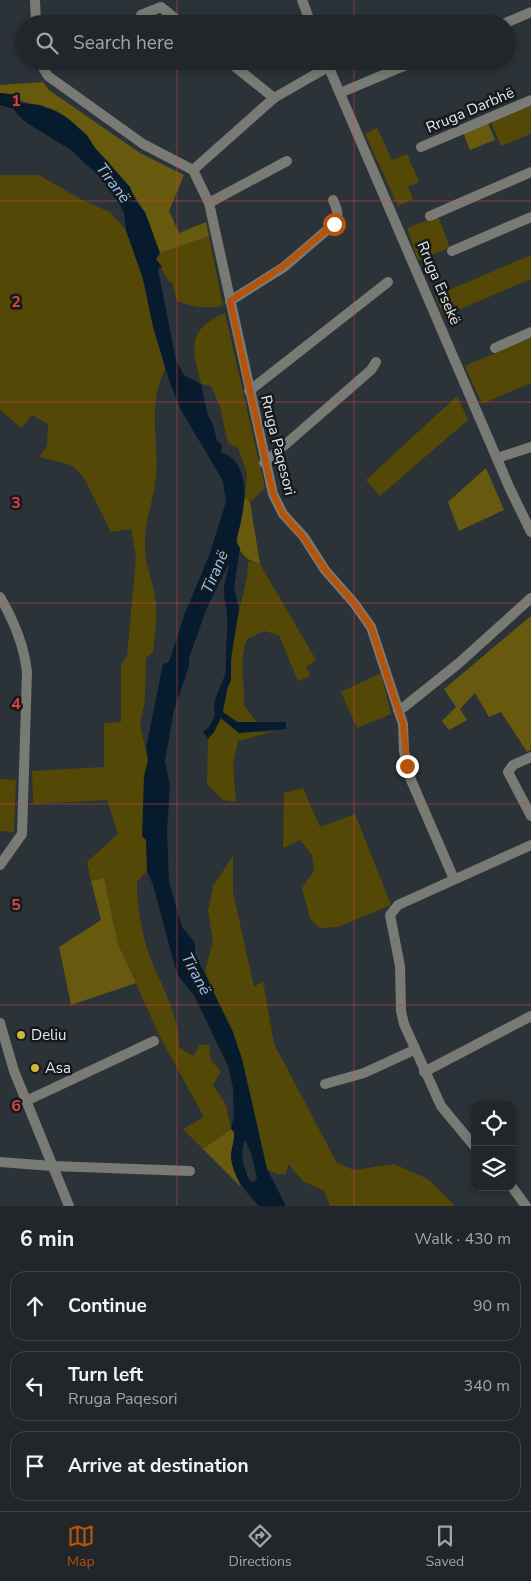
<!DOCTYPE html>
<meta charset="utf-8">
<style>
:root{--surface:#20262a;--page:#2d3236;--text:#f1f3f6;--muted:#a2a5a8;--line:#3d4347;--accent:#b45309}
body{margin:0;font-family:"Nunito Sans",sans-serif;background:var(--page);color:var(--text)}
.controls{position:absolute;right:15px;bottom:15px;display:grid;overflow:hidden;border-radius:10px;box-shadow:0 2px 8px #0003}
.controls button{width:45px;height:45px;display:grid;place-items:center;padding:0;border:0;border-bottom:1px solid var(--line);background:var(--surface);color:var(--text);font:25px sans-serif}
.stop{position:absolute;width:15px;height:15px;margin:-11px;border:4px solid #b45309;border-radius:50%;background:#fff}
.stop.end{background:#b45309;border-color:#fff;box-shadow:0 1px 5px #0008}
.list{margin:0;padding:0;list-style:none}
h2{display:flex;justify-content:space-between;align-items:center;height:65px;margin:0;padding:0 20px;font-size:21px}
h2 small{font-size:16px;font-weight:400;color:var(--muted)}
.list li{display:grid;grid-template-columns:32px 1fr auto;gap:15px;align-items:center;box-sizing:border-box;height:70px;margin:0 10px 10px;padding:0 10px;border:1px solid var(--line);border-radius:15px}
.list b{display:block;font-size:19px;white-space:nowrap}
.list p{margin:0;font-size:16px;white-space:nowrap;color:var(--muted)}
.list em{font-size:16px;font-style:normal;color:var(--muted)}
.icon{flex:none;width:28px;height:28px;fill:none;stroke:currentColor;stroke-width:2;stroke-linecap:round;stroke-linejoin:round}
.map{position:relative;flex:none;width:531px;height:1206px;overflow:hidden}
.search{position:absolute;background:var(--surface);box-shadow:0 2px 8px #0003;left:15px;right:15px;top:15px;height:55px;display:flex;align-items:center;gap:12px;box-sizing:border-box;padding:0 18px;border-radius:28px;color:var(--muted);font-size:19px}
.sheet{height:305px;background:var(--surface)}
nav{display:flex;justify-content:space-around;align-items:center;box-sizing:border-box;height:70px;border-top:1px solid var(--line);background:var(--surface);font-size:14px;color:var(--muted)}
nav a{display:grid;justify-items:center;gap:2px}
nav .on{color:var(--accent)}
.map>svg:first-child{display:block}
</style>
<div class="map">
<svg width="531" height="1206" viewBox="0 0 531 1206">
<rect width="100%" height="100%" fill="#2b3238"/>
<!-- green -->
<g fill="#544807">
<polygon points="531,105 531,134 501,146 491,122"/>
<polygon points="377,128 392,160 407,154 419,182 408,187 413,199 398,206 365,134"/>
<path d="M0 175H39L82 200 110 212 126 230 143 279 165 370C147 403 159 440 156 475 154 501 143 524 145 550 146 566 152 580 155 595 158 613 155 634 153 652L146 658 145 700 140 724 148 760 143 837 146 840 147 871 137 882C137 906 141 928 148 951 159 983 179 1012 179 1047L193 1056 200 1045H209L211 1061 221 1071 213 1085 226 1105 231 1129 203 1149 183 1129 204 1117 160 1037 118 944 104 878 91 881 87 862 118 834 107 800 33 804 32 771 104 767V723L121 722V665L127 656 136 557 131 529 111 532 83 476 71 465 39 457 47 446 48 424 32 415 21 428 0 410Z"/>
<polygon points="438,216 450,248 418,260 407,228"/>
<path d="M209 236 223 306C205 309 194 307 177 301L172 282H169L156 259 160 253Z"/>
<polygon points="531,255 531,279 444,316 435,296"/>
<path d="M225 313 265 488 250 502 245 497 247 473 238 448 228 443 220 407 211 386 201 384C192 348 186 330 225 313Z"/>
<polygon points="531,338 531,383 482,404 465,366"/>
<polygon points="457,396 468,420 380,496 366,480"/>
<path d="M248 561 260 564 316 660 306 667 310 676 298 681 279 635 264 631 247 639C238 661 245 682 244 705L258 724 237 722 222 712C231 684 231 655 236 625 240 603 248 584 248 561Z"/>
<polygon points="381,673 391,714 357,728 341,692"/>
<polygon points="220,718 239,733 275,731 238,741 233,764 236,802 223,800 207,784 208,739 214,732"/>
<polygon points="0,779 16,780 14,832 0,831"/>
<polygon points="303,788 320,827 355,814 391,905 338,927 320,928 310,919 302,888 314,871 312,855 300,840 283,848 284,793"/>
<polygon points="233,856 233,892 254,987 263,981 274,1044 337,1163 354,1170 394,1164 428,1179 455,1206 330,1206 324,1191 303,1181 288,1164 286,1174 276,1174 267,1169 242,1059 205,971 213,941 208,911 213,886"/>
</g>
<!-- forest -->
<g fill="#675a0f">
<path d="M43 82 49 90 140 153 184 175 169 211 179 233 206 222 209 236 160 253C154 240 151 226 145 213 132 189 115 169 96 149 86 138 77 123 64 116 50 108 36 105 21 101L18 95 0 93V85Z"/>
<polygon points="488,123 495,140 470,150 463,133"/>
<polygon points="486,468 504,510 459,531 448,502"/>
<path d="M245 497 250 502 260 564C225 555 239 524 245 497Z"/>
<polygon points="531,616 531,750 527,752 501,712 489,717 475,693 460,709 467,720 449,730 442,721 456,707 444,689"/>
<polygon points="104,878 118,944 136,983 71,1005 59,947 101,920 91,881"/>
<polygon points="231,1129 234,1132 236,1175 241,1187 203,1149"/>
</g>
<!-- water -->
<path fill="#061c2e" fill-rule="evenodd" d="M0 93 18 95 20 103 40 105 56 111 66 117 87 135 95 148 130 187 136 202 145 212 160 253 156 259 162 267 158 269 176 360 184 375 201 384 208 416 213 424 217 441 222 445 221 452C227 455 234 458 237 464 251 486 242 518 236 542L240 548 234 587 239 610 231 658V680L227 689 223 712 237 722H286V729L239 733 221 718 214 732 208 739 203 732 210 726 215 715C210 697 226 684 226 666 225 650 228 633 227 616 227 608 224 600 224 593 223 583 229 572 229 563L206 610 189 658V666L174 710 165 761 170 786 167 830 169 882 182 927 195 943V954L233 1032 242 1059 267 1169 286 1206H259C246 1192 234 1179 231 1159 230 1150 235 1142 234 1132L231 1129 234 1116 233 1088 228 1066 195 997 177 974 153 885 147 871 146 840 142 836 144 776 148 760 146 748 163 664 169 662 185 613 209 556 226 502 223 481 181 410 170 383 153 327 143 279 126 230 124 213 119 203 102 179 71 150 24 121 13 109 0 105ZM245 1140 252 1156 257 1179 254 1182 250 1181C244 1169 239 1153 245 1140Z"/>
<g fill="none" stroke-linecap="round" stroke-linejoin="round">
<!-- minor -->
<g stroke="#7a7a75" stroke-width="10">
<polyline points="35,0 36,24"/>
<polyline points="302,0 311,24"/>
<polyline points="141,15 161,7 182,24"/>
<polyline points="503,24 531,12"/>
<polyline points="39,61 48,76 143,144 193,170 209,203 273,494 283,514 304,537 325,570 354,603 371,627 403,724 404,751 411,780 454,879"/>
<polyline points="228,61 274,98"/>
<polyline points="326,61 510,489 531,532"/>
<polyline points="340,93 416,61"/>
<polyline points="421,147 531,100"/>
<polyline points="193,170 274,98 328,67"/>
<polyline points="209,203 287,161"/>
<polyline points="430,216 531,172"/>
<polyline points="452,251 531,217"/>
<path d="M230 301 284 267 334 224C340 216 337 209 333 200"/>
<polyline points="495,348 531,332"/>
<polyline points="249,391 388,282"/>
<polyline points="497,458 531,447"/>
<polyline points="264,463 371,370 376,362"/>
<path d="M0 597C14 621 24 644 27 672L22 834 0 865"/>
<polyline points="398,710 404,707 459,663 531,598"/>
<polyline points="531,757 513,765 508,772 531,816"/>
<polyline points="0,1023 14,1071 69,1206"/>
<polyline points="424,1072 531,1016"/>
<polyline points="325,1084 364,1073 414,1050"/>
<polyline points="26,1101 154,1041"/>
<polyline points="475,1147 441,1106 404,1024 401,1011 400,966 390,915 398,905 531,845"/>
<polyline points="0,1162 52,1166 190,1171"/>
<polyline points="512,1187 526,1206"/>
</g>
</g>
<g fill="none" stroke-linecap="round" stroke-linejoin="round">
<!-- route -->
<polyline stroke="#b45309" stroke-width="6" points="334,224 284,266 230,301 273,494 283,514 304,538 325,570 354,603 371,627 403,724 407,766"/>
</g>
<!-- grid -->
<path fill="none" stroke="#d84545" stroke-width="1" stroke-opacity="0.55" d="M177 0V24M354 0V24M177 61V1206M354 61V1206M0 201H531M0 402H531M0 603H531M0 804H531M0 1005H531"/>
<!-- markers -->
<g fill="#cfb837" stroke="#16191c" stroke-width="2">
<circle cx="21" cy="1035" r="5"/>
<circle cx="35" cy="1068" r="5"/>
</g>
<g text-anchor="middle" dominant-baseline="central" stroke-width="5" stroke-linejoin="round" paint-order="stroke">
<!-- street labels -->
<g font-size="15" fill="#e4e8ec" stroke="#16191c">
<text transform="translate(470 110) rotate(-23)">Rruga Darbhë</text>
<text transform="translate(439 283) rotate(67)">Rruga Ersekë</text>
<text transform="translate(278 445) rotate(76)">Rruga Paqesori</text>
</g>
<!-- poi labels -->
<g font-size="15" fill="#e4e8ec" stroke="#16191c" text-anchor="start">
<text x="31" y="1035">Deliu</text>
<text x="45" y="1068">Asa</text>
</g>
<!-- water labels -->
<g font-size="16" font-style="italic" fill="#94c7f6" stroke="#16191c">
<text transform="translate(113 183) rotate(53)">Tiranë</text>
<text transform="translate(215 572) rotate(-67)">Tiranë</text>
<text transform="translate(196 974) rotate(62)">Tiranë</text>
</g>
</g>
<g font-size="16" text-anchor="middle" font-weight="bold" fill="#d84545" stroke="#16191c" stroke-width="5" stroke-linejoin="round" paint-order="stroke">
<text x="16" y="106">1</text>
<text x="16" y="307">2</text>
<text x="16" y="508">3</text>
<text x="16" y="709">4</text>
<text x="16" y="910">5</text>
<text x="16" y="1111">6</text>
</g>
</svg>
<div class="controls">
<button><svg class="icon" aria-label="locate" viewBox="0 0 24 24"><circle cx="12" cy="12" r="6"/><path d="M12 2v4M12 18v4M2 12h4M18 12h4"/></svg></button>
<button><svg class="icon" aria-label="layers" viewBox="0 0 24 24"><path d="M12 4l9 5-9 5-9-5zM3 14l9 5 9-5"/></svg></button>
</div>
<div class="stop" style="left:334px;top:224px"></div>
<div class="stop end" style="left:407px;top:766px"></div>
<div class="search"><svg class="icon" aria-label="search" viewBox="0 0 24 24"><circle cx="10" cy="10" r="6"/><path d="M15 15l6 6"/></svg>Search here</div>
</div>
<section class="sheet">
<h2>6 min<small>Walk · 430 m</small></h2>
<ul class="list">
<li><svg class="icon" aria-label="ahead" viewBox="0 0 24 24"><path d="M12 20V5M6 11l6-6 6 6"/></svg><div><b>Continue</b></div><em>90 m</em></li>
<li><svg class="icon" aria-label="left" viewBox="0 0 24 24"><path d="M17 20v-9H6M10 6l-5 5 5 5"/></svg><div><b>Turn left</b><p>Rruga Paqesori</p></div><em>340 m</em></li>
<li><svg class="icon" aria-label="arrive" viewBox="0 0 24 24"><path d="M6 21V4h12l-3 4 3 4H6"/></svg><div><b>Arrive at destination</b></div></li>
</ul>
</section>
<nav>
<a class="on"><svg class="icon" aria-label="map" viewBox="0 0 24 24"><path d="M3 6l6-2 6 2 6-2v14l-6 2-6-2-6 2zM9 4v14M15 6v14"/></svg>Map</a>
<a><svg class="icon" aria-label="directions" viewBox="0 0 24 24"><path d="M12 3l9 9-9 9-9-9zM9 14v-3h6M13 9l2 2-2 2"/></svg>Directions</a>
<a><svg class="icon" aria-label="saved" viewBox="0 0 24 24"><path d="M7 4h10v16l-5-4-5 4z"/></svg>Saved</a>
</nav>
